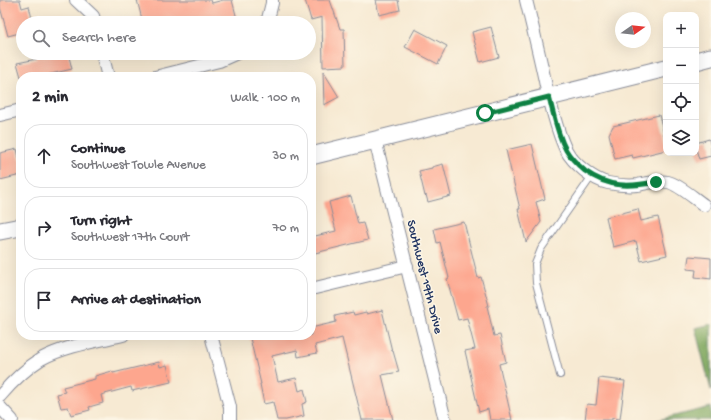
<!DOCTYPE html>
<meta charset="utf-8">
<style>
:root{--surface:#fff;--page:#f2f2f3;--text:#2b2b33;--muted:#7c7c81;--line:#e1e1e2}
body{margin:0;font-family:"Gochi Hand",sans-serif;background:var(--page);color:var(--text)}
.controls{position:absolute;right:12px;top:12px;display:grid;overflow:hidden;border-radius:8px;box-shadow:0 4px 16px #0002}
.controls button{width:36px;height:36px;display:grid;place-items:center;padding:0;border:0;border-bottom:1px solid var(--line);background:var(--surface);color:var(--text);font:20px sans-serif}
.compass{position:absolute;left:615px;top:12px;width:36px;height:36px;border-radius:50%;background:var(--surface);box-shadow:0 4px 16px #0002;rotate:76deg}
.stop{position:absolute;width:12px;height:12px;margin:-9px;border:3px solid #0b8043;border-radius:50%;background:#fff}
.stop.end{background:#0b8043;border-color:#fff;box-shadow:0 1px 4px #0008}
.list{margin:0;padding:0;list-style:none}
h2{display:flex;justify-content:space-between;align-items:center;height:52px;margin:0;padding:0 16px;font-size:17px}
h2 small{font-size:13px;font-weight:400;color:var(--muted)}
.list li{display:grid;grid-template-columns:26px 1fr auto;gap:12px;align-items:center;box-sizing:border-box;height:64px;margin:0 8px 8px;padding:0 8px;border:1px solid var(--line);border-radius:16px}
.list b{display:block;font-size:15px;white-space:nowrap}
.list p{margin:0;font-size:13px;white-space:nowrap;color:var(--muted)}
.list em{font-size:13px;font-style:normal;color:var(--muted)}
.icon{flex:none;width:22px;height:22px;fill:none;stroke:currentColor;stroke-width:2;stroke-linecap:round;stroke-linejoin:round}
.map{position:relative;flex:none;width:711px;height:420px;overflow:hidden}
.search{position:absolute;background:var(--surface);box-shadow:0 4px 16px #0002;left:16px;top:16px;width:300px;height:44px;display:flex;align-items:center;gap:10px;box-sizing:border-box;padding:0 14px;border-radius:22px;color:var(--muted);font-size:15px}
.panel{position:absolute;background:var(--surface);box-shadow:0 4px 16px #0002;left:16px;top:72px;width:300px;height:268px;border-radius:16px}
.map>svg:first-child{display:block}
</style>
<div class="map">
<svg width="711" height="420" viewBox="0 0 711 420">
<rect width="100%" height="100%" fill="#fcf5e5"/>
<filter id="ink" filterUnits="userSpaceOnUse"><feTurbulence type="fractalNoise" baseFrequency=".025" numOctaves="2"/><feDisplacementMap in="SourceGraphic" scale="8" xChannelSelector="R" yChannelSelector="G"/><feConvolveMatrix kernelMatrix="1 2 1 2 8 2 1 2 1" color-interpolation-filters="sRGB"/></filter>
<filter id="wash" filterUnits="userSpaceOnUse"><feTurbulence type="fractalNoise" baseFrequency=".012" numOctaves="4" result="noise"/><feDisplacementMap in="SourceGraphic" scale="16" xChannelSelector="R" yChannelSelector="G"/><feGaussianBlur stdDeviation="0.9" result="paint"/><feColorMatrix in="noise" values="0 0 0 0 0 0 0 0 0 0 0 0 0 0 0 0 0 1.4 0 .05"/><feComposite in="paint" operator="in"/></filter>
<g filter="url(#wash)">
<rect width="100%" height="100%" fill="#f7ead3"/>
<!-- forest -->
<g fill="#7fa75f" stroke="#4d6b5e">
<polygon points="711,324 711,390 695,328"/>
<polygon points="711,407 711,420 658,420"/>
</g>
<g id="blocks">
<!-- building -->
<g fill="#fda68e">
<polygon points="0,0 20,0 22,8 29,6 33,23 23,23 23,32 8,36 0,7"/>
<polygon points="137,0 211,0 212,3 223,0 232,0 237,19 220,23 143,23"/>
<polygon points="305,0 330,0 340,29 344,29 345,66 323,67 322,17 311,20"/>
<polygon points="376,0 398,0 400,10 379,15"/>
<polygon points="491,27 499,57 480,62 472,32"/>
<polygon points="415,29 447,46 438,64 405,47"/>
<polygon points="35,53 68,53 72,69 38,77 21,77 17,63 37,59"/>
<polygon points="323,71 339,97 324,105"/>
<polygon points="659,115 666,142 666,150 633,158 632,155 615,159 609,134 613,126"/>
<polygon points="709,139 711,147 711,156 699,159 696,149 696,143"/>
<polygon points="532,144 545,199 536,202 541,222 526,242 518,209 520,209 506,150"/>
<polygon points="17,149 21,166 21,175 0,180 0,153"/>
<polygon points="443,164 451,196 428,202 426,195 425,196 419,171 432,168 432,167"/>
<polygon points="351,196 358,224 363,223 368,240 311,254 311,237 336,231 329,202"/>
<polygon points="638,209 641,221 658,217 667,255 641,261 636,241 613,247 606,217"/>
<polygon points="464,222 478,278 481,277 489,306 487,306 494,336 500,335 506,362 499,364 512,420 490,420 488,409 479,412 465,351 475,349 467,318 458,320 447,279 449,278 440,242 437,243 434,229"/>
<polygon points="689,256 711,258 711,279 695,277 696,270 687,269"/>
<polygon points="382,310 392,351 393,351 399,372 382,375 393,420 362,420 342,338 315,345 317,353 298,357 297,350 272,356 278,382 296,378 299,391 304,389 307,402 302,404 304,416 286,420 277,420 273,402 264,404 260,384 261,384 250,338 260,335 311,335 311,328 336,322 335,316 353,312 354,315 366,312 367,314"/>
<polygon points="159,362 160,367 167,365 171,382 132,391 131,387 101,395 103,403 89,407 90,410 71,415 68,407 61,408 57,394 65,392 63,387 95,379 95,376 112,371 113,373"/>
<polygon points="599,378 625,381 620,419 612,418 612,420 585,420 587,404 596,405"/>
</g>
</g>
</g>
<g filter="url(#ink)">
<use href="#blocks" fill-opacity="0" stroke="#898c98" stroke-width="1"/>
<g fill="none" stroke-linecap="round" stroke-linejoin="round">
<defs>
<polyline id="service" points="560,375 536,283 535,264 541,249 592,176"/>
<g id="minor">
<polyline points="76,0 93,16 95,23"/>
<path d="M526 0C533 29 540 57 546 86 552 107 556 130 566 150 573 163 593 180 608 183 618 185 628 186 638 185 648 183 658 180 668 182 678 184 695 199 704 205"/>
<polyline points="267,23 272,3 272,0"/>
<polyline points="102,53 108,77"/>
<polyline points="155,77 219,61 237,53"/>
<polyline points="0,115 21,110"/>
<polyline points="375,140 445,420"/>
<polyline points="311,289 407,266"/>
<polyline points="211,335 230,407 230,420"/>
<path d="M0 396C12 382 25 369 41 359 65 346 97 341 123 335"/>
<polyline points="0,407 12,420"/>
</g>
<g id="secondary">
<polyline points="696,61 711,57"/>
<polyline points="311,156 666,68"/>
<polyline points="0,231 21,227"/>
</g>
</defs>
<!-- service casing -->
<use href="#service" stroke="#898c98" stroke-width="8"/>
<!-- minor casing -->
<use href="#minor" stroke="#898c98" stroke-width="14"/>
<!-- secondary casing -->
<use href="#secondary" stroke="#898c98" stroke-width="19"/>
<!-- service -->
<use href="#service" stroke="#fff" stroke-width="6"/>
<!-- minor -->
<use href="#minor" stroke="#fff" stroke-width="12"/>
<!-- secondary -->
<use href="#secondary" stroke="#fff" stroke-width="17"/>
</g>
</g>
<g fill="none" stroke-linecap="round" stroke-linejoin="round" filter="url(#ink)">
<!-- route -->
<path stroke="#0b8043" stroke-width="5" d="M485 113 549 97C554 115 557 134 566 150 571 159 578 165 585 171 609 188 629 187 656 182"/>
</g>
<g text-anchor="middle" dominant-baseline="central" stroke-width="3" stroke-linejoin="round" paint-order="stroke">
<!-- street labels -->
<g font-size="13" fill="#1b2f5e" stroke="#fcf5e5">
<text transform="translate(424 277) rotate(76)">Southwest 19th Drive</text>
</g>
</g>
</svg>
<div class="controls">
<button>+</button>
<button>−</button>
<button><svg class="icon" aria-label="locate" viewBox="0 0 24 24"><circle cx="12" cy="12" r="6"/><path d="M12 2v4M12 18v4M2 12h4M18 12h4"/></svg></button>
<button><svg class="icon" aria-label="layers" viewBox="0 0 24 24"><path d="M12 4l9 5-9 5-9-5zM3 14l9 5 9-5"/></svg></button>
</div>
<svg class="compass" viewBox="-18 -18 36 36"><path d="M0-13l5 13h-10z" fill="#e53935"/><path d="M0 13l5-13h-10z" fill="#7c7c81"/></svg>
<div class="stop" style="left:485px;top:113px"></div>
<div class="stop end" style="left:656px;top:182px"></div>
<div class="search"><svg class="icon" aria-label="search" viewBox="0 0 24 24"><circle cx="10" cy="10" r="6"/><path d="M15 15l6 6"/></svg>Search here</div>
<section class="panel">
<h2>2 min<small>Walk · 100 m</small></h2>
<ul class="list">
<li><svg class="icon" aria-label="ahead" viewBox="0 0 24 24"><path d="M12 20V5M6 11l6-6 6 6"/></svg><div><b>Continue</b><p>Southwest Towle Avenue</p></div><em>30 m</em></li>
<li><svg class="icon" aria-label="right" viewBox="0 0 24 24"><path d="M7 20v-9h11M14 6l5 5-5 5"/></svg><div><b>Turn right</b><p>Southwest 17th Court</p></div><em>70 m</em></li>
<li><svg class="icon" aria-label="arrive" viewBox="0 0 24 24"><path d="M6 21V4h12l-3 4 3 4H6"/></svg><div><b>Arrive at destination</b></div></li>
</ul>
</section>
</div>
